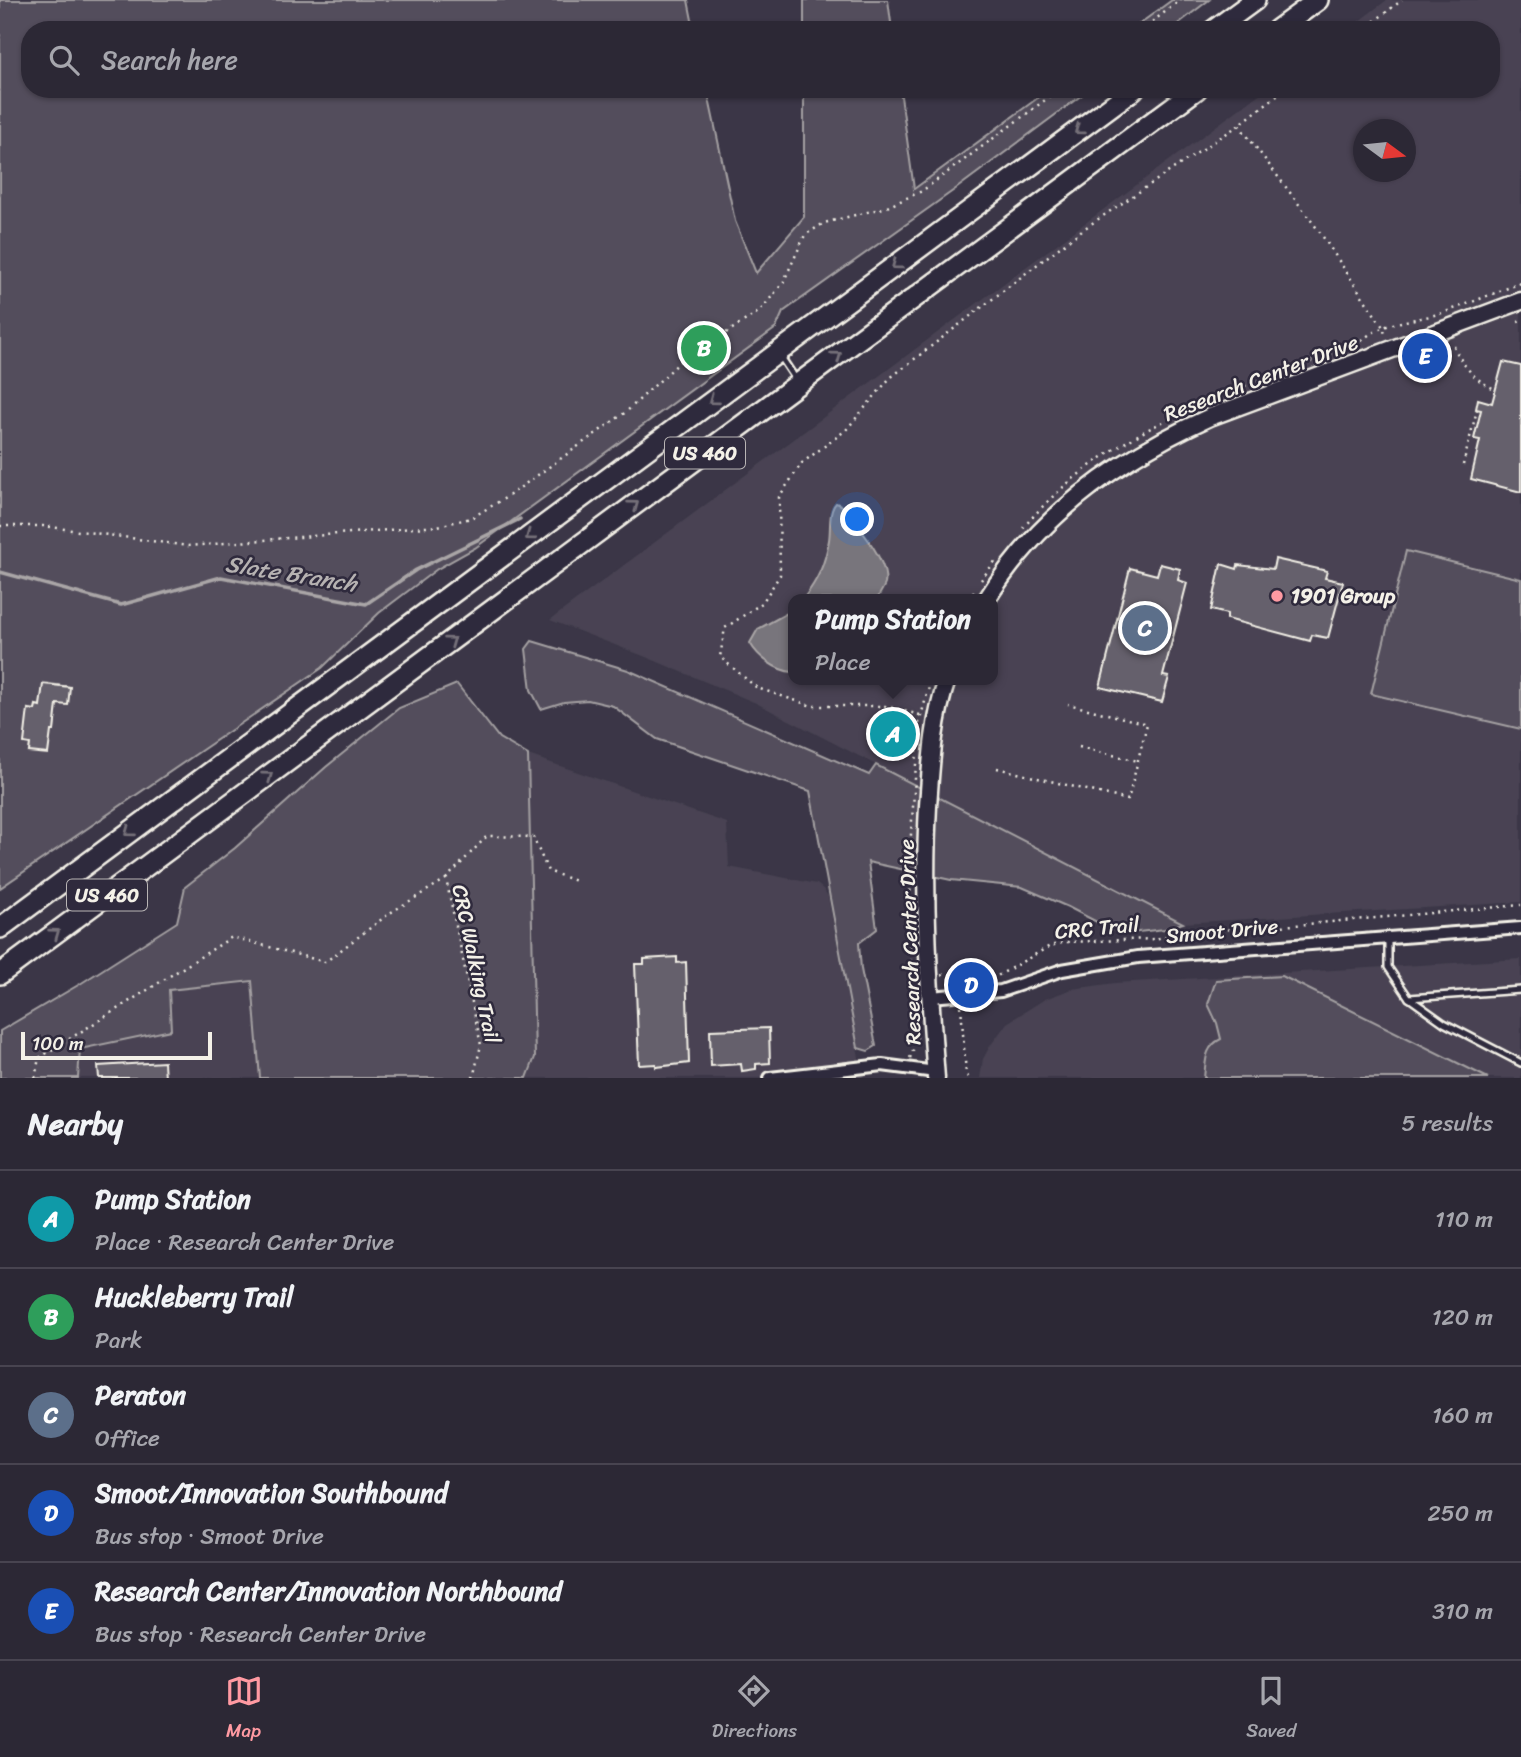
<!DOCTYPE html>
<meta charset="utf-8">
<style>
:root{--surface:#2c2835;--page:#34303d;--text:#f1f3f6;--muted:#a6a6ad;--line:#484450;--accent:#ff9aa2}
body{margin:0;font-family:Sriracha,sans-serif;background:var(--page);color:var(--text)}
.compass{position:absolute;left:1353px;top:119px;width:63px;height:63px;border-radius:50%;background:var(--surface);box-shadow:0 2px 5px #0004;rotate:105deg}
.scale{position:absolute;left:21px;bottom:18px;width:191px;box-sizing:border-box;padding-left:7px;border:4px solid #f4f1e8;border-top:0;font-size:19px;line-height:24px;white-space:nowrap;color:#f4f1e8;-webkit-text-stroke:5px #2f2a3d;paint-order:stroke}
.you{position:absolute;left:858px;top:520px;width:24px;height:24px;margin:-18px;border:5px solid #fff;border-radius:50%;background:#1a73e8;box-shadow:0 0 0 10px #1a73e833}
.badge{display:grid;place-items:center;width:46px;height:46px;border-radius:50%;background:var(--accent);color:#fff;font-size:23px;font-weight:700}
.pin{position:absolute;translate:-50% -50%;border:4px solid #fff;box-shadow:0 2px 7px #0006}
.popup{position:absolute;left:788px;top:594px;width:210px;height:91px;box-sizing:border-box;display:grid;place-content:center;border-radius:14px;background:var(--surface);filter:drop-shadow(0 2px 5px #0005);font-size:23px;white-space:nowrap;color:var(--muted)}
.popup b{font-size:26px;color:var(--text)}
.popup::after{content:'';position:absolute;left:50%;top:100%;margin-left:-14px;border:14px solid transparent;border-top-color:var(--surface)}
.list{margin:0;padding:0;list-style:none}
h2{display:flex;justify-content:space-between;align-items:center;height:91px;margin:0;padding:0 28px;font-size:30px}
h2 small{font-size:23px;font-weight:400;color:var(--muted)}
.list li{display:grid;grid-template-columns:46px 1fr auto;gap:21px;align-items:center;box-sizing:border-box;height:98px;padding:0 28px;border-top:2px solid var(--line)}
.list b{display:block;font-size:26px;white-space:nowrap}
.list p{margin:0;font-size:23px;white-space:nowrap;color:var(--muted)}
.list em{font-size:23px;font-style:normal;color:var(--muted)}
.icon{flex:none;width:38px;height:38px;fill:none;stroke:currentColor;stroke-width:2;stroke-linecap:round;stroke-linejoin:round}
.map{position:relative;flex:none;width:1521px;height:1078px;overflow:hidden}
.search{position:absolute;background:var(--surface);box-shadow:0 2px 5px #0004;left:21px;right:21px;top:21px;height:77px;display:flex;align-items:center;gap:18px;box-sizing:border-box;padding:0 24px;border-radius:28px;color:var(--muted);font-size:26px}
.sheet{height:581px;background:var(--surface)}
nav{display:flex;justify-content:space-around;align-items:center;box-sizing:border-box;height:98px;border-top:2px solid var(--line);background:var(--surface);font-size:19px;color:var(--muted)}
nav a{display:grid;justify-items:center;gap:4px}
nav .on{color:var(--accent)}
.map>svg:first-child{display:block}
</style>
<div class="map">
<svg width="1521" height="1078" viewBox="0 0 1521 1078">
<rect width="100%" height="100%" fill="#3b3647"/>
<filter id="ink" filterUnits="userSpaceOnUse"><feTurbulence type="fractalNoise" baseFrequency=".0143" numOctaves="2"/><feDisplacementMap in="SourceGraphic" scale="14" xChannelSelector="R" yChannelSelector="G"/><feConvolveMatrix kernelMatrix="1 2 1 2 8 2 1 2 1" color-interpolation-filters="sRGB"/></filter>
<g filter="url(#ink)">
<!-- built -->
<g fill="#484352" fill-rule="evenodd">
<path d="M1387 0H1521V902L1183 923 756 703 646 657 550 620 1266 89H1491V30H1347ZM1364 130H1406V172H1364ZM793 599H993V680H793Z"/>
<polygon points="528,755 727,823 729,867 817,884 823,889 828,896 863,1078 527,1078 535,1057"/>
<polygon points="1521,959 1521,1078 980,1078 983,1059 990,1046 1007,1023 1045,999 1072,989 1115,983"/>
<polygon points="253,980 260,1078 78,1078 80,1049 171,1030 169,990"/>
</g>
<!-- green -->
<g fill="#534e5c" stroke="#a4a0a2" stroke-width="2" fill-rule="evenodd">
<path d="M0 0H688L694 30H30V89H707L735 221 756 273 804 217V89H900L914 189 1050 89H1090L957 188 783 312 776 328 475 548 437 569 379 613 322 668 0 888ZM44 683 69 687 53 703 56 710 54 731H51L29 751 31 736 28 709 35 710 36 705 40 706Z"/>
<polygon points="804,0 888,0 892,30 804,30"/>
<polygon points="1172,0 1209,0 1170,30 1131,30"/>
<polygon points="1406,551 1521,579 1521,729 1371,694"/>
<polygon points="532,641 628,670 869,775 876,765 1183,923 1165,929 1120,934 1068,907 1022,887 951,880 868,862 877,929 859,943 861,969 876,1046 868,1051 858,1048 810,791 657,739 613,706 588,700 564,702 541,709 531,690 526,649"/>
<polygon points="457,684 499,738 528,755 535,1057 527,1078 260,1078 252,981 169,990 171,1030 80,1049 78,1078 0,1078 0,1031 80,984 177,922 185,887 235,848 326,767 399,708"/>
<path d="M1282 976 1488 1078H1204C1206 1062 1204 1047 1221 1039L1217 1023 1208 1004 1216 980Z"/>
</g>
<!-- water -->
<g fill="#78747b" stroke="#aaa6a7" stroke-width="2">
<path d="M836 503 841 505C854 521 890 561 885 584 883 589 879 595 877 599H803C818 580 825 564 829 540 831 528 828 512 836 503Z"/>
<path d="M793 610V672C776 671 758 657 750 643L758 629Z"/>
</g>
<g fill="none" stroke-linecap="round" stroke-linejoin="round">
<!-- stream -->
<polyline stroke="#aaa6a7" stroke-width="3.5" points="0,572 121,605 221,577 366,604 416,570 520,519"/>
</g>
<!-- building -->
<g fill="#65616c" stroke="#f4f1e8" stroke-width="2">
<polygon points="1503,362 1521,366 1521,492 1471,479 1480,440 1474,439 1481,410 1476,409 1478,399 1492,403"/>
<polygon points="1275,559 1327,571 1325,578 1343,582 1328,638 1312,635 1310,641 1227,619 1227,614 1211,610 1221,564 1237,569 1238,565 1273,569"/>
<polygon points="1160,564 1180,569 1178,580 1187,583 1163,676 1169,677 1162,702 1100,687 1130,568 1157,575"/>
<polygon points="43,684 70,687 68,705 57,704 54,731 51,731 48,754 29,752 30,744 24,743 28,709 35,710 36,705 40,706"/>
<polygon points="889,725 900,726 897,743 887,742"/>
<polygon points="677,957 677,963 686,962 689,1063 656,1067 656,1064 639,1065 635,964 644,964 644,959"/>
<polygon points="769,1028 770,1063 756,1064 756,1069 742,1071 741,1064 711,1066 710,1030"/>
<polygon points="164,1062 165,1078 99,1078 98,1066"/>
</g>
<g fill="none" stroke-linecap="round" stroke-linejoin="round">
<defs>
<g id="service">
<polyline points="781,357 797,381"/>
<polyline points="1388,938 1388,967 1409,998 1444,1023 1521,1063"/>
<polyline points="1409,998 1521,990"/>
</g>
<g id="minor">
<polyline points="930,997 1001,991 1062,970 1138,957 1521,928"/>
<polyline points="770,1078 882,1065 936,1072"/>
</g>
<g id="secondary">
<path d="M987 599C1040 514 1121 457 1210 417L1521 301"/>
<path d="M936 1078C929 987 923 897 928 806 931 763 933 721 947 680"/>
</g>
<g id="motorway">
<polyline points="1214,30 1255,0"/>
<polyline points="1277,30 1318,0"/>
<polyline points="0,928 1134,89"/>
<polyline points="0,974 1197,89"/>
</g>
</defs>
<!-- service casing -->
<use href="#service" stroke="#f4f1e8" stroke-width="10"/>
<!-- minor casing -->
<use href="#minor" stroke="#f4f1e8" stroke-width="16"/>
<!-- secondary casing -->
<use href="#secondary" stroke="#f4f1e8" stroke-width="21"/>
<!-- motorway casing -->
<use href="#motorway" stroke="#f4f1e8" stroke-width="24"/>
<!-- path -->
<g stroke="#f4f1e8" stroke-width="2.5" stroke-dasharray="2 5" stroke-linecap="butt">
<polyline points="1141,30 1181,0"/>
<polyline points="1363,30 1402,0"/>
<polyline points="1239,125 1319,231 1383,327 1386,337"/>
<polyline points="1518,322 1521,321"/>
<path d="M1454 346C1460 363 1478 384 1496 389"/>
<polyline points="1463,465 1477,410"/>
<polyline points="0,526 43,526 188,546 438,526 471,518 507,497 626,412 695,348 711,338 726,333 760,311 783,283 805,235 824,223 887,207 922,191 1060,89"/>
<path d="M1023 528C1109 426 1235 390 1356 345 1386 318 1410 323 1445 312 1471 303 1496 292 1521 283"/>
<polyline points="981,580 996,560"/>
<polyline points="969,599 974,592"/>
<polyline points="920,715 885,706 812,706 757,688 720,657 725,628 762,603 780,575 779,497 802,463 846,430 890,378 1082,230 1239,125 1285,89"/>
<polyline points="1079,747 1138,761"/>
<polyline points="997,768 1128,800 1147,724 1068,704"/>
<polyline points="446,879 487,836 533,837 548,871 578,882"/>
<polyline points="942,974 958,983"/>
<polyline points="992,979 1050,946 1066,942 1155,939 1180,933 1308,924 1521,905"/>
<polyline points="961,1006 966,1074 969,1078"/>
<polyline points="910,1058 917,1040 911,974 910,848 919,723 931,680"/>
<polyline points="35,1078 39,1058 232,937 325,962 390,913 446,879 481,1045 473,1078"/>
</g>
<!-- service -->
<use href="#service" stroke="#2f2a3d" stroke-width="5"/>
<!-- minor -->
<use href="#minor" stroke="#2f2a3d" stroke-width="10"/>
<!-- secondary -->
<use href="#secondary" stroke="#2f2a3d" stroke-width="16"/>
<!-- motorway -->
<use href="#motorway" stroke="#2f2a3d" stroke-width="19"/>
</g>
<!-- one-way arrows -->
<defs><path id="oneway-chevron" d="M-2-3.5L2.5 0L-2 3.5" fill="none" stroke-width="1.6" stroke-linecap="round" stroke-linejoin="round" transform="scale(1.75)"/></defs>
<g stroke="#747079">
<use href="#oneway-chevron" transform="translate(1079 130) rotate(144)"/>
<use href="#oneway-chevron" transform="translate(896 265) rotate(143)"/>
<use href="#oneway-chevron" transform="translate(837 356) rotate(-36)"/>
<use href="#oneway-chevron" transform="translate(713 400) rotate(143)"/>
<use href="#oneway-chevron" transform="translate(634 505) rotate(-36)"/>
<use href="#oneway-chevron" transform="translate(530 536) rotate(143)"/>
<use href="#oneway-chevron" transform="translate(451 641) rotate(-36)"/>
<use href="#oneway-chevron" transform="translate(268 776) rotate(-36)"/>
<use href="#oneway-chevron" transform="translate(129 832) rotate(143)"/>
<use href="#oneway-chevron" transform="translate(55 933) rotate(-36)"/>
</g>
</g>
<!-- markers -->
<circle fill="#ff9aa2" stroke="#2f2a3d" stroke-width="2.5" cx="1277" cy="596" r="7"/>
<g text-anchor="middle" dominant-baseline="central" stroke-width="5" stroke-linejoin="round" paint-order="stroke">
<!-- shield labels -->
<g fill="#2f2a3d" stroke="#b9b5b5" stroke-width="2">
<rect x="665" y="437.5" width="80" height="31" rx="5"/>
<rect x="67" y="879.5" width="80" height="31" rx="5"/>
</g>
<g font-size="19" font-weight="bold" fill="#f4f1e8">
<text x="705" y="453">US 460</text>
<text x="107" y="895">US 460</text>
</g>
<!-- street labels -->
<g font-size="21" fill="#f4f1e8" stroke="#2f2a3d">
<text transform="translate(1261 378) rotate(-21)">Research Center Drive</text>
<text transform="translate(1097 928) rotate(-5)">CRC Trail</text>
<text transform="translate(1222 931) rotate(-5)">Smoot Drive</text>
<text transform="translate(910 942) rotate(-92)">Research Center Drive</text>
<text transform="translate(476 964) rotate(78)">CRC Walking Trail</text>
</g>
<!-- poi labels -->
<g font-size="21" font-weight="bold" fill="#f4f1e8" stroke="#2f2a3d" text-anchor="start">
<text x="1291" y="596">1901 Group</text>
</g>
<!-- water labels -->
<g font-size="23" font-style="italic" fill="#b6b2b2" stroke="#2f2a3d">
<text transform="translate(291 574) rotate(9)">Slate Branch</text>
</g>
</g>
</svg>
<svg class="compass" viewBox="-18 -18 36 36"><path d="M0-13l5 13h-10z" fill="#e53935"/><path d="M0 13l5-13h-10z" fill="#a6a6ad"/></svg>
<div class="scale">100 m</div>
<div class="you"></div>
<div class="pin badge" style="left:893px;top:734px;background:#0f9aa8">A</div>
<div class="popup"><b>Pump Station</b>Place</div>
<div class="pin badge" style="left:704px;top:348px;background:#2e9e5b">B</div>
<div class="pin badge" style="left:1145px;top:628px;background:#5c6f8a">C</div>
<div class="pin badge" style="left:971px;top:985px;background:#1a4fb4">D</div>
<div class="pin badge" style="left:1425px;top:356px;background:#1a4fb4">E</div>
<div class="search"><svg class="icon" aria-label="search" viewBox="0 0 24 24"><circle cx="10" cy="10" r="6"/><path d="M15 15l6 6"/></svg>Search here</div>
</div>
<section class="sheet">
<h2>Nearby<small>5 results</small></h2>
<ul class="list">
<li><span class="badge" style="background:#0f9aa8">A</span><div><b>Pump Station</b><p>Place · Research Center Drive</p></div><em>110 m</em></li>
<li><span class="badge" style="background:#2e9e5b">B</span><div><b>Huckleberry Trail</b><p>Park</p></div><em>120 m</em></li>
<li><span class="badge" style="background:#5c6f8a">C</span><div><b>Peraton</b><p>Office</p></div><em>160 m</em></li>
<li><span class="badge" style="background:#1a4fb4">D</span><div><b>Smoot/Innovation Southbound</b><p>Bus stop · Smoot Drive</p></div><em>250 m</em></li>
<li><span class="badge" style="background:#1a4fb4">E</span><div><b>Research Center/Innovation Northbound</b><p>Bus stop · Research Center Drive</p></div><em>310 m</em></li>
</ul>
</section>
<nav>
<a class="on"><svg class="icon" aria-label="map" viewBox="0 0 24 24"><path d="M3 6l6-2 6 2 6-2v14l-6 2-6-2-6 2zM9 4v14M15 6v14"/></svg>Map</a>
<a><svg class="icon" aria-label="directions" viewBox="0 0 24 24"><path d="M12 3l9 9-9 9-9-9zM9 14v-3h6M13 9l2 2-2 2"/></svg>Directions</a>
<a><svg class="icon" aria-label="saved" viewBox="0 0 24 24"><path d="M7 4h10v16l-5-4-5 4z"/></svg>Saved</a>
</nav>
